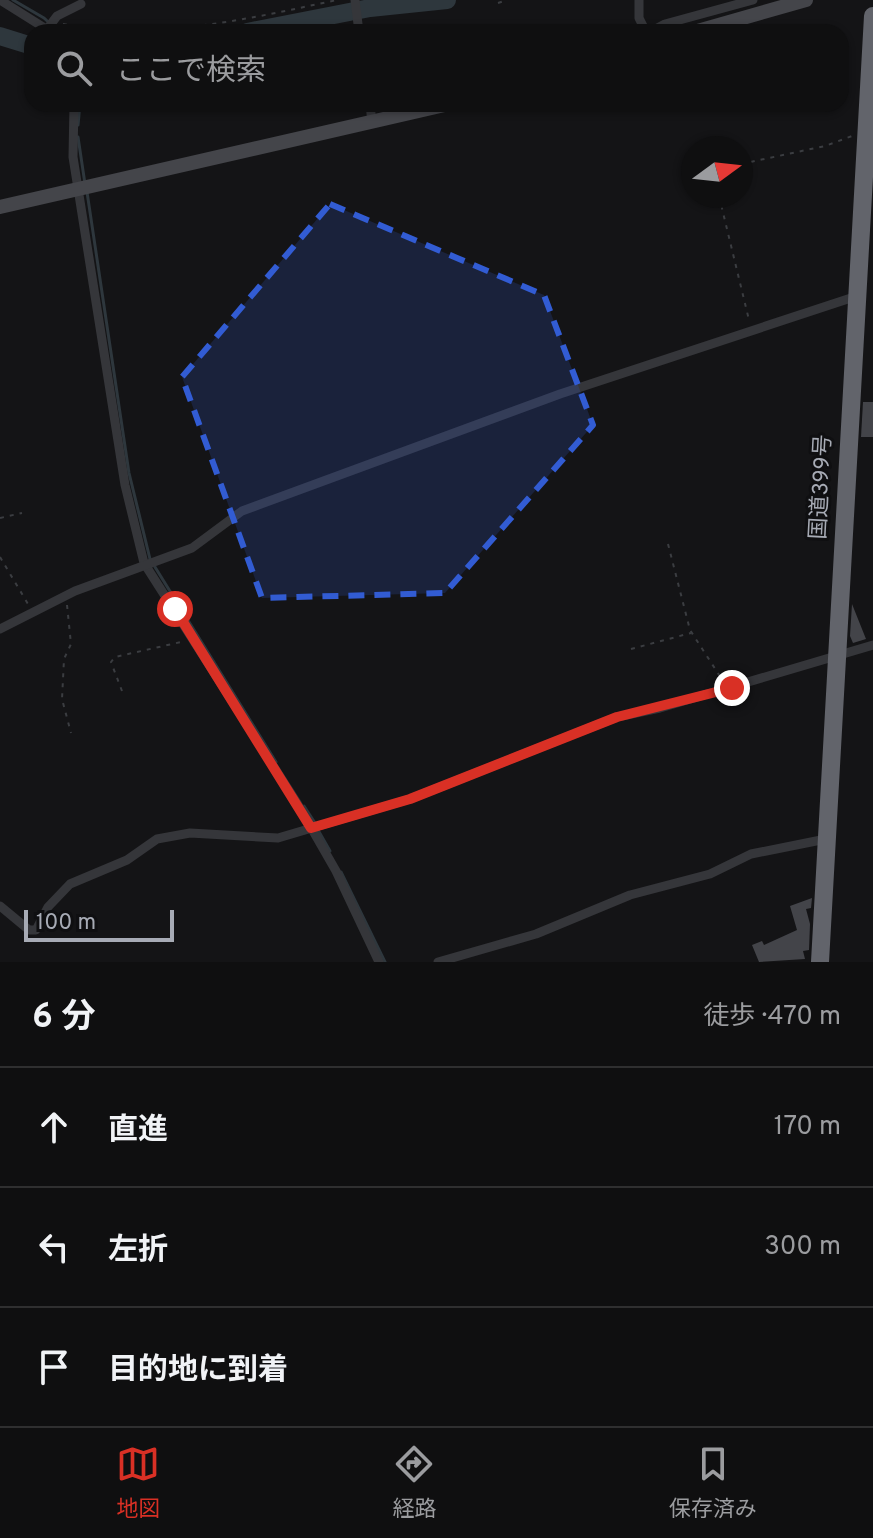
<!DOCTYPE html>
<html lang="ja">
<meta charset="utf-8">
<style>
:root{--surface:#0f0f10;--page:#1d1d1e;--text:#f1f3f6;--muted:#9b9c9f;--line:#2f2f30;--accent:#d93025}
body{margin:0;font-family:Overpass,"Noto Sans JP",sans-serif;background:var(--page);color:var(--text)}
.compass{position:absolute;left:681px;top:136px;width:72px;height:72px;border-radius:50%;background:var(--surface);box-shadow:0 2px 6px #0004;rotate:75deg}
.scale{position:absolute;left:24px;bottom:20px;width:150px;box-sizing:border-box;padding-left:8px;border:4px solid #a7abb5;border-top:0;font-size:22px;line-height:28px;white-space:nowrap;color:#a7abb5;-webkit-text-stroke:6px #0f0f11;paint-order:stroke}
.stop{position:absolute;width:24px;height:24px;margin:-18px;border:6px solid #d93025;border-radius:50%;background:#fff}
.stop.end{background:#d93025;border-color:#fff;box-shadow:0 2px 8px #0008}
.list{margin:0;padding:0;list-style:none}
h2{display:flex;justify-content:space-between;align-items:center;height:104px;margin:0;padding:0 32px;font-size:34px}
h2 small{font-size:26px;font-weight:400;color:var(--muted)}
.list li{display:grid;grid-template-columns:52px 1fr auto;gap:24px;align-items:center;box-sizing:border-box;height:120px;padding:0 32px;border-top:2px solid var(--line)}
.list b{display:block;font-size:30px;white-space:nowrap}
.list em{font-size:26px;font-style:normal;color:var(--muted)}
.icon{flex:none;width:44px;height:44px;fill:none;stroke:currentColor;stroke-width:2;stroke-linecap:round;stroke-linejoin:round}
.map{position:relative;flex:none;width:873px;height:962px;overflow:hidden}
.search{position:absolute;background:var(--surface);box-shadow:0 2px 6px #0004;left:24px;right:24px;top:24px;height:88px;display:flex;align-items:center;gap:20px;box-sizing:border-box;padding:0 28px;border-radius:24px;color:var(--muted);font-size:30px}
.sheet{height:464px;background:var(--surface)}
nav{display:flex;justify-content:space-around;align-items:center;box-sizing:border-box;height:112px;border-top:2px solid var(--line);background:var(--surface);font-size:22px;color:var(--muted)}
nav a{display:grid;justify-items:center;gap:4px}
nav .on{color:var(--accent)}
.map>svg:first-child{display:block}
</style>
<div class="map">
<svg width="873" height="962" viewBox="0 0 873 962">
<rect width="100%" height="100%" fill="#141416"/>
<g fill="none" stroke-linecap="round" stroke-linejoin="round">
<!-- stream -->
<g stroke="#2e373d" stroke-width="3">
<polyline points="13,0 44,18 59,32"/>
<polyline points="78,125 80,104"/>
<polyline points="78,137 85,184"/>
<polyline points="87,192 129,473 150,559 276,762"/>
<polyline points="304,806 315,823"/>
<polyline points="318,830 330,851"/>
<polyline points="341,872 385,962"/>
</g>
<!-- river -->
<g stroke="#2e373d" stroke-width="18">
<polyline points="247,32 370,8 447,0"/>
<polyline points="0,36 32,46"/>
</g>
</g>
<!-- building -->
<g fill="#434449">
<polygon points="863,402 873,402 873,437 861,437"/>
<polygon points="852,604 866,639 853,643 850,636"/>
<polygon points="812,898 811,908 806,909 810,924 809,950 803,951 805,959 759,962 752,945 762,941 764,945 797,930 790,906"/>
</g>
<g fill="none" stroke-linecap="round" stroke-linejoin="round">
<!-- path -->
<g stroke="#3b3d41" stroke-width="2" stroke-dasharray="4 6" stroke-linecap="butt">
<polyline points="498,3 507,0"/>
<path d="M63 24C156 41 247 19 337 0"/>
<polyline points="741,164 825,146 852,136"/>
<polyline points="719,196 749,320"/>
<polyline points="0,518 22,513"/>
<polyline points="668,544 690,630 723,681"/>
<polyline points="0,557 28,604"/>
<polyline points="67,605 71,644 64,659 62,699 71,733"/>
<polyline points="631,649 691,633"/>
<polyline points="122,691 111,662 115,657 181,642"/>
</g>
<!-- street -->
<g stroke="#35363a" stroke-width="9">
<polyline points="0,0 51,32"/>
<polyline points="355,0 359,32"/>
<polyline points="639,0 639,18 646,32"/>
<polyline points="48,28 57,16 81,4"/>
<polyline points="650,32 665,24 753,0"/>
<polyline points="74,104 73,157 125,485 144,563 297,803 336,871 379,962"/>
<polyline points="370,104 372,123"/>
<polyline points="0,629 75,591 192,548 242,511 560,394 857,296"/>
<polyline points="0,906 29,930 36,930 48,907 70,884 127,860 157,839 190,833 278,838 410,799 617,717 660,708 873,645"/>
<polyline points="438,962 536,934 630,895 710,874 751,854 826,839"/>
</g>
<!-- secondary -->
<g stroke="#44454a" stroke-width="14">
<polyline points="694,32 806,0"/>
<polyline points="0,207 449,104"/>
</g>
<!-- highway -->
<polyline stroke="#62646b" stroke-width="18" points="820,962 873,16"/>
</g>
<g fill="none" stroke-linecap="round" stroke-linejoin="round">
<!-- route -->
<polyline stroke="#d93025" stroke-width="10" points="175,609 311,828 410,799 617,717 732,688"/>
</g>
<!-- marked area -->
<path fill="#325cd3" fill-opacity="0.2" stroke="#325cd3" stroke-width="6" stroke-dasharray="16 10" stroke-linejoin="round" d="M330 204 544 295 593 425 445 593 262 598 182 377Z"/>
<g text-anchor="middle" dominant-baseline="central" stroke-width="6" stroke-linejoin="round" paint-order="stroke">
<!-- street labels -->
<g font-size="22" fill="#a7abb5" stroke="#0f0f11">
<text transform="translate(822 487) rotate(-87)">国道399号</text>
</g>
</g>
</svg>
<svg class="compass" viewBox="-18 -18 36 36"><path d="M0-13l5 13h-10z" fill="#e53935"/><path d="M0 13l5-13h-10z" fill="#9b9c9f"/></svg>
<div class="scale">100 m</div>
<div class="stop" style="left:175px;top:609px"></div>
<div class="stop end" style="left:732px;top:688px"></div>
<div class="search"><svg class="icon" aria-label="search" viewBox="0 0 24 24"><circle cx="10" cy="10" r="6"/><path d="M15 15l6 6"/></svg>ここで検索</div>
</div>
<section class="sheet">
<h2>6 分<small>徒歩 · 470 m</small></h2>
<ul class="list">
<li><svg class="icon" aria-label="ahead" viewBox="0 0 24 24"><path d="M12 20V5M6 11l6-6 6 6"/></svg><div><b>直進</b></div><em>170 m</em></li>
<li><svg class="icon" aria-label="left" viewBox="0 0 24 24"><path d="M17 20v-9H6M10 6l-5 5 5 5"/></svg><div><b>左折</b></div><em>300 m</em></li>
<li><svg class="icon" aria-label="arrive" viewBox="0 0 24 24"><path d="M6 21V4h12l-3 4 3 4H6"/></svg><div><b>目的地に到着</b></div></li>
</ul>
</section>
<nav>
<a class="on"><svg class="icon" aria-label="map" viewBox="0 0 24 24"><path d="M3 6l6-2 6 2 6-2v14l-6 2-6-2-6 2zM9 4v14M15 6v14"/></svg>地図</a>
<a><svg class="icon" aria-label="directions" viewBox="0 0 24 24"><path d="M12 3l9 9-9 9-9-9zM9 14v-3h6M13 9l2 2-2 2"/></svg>経路</a>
<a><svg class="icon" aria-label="saved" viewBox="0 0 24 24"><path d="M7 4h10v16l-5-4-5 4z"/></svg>保存済み</a>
</nav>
